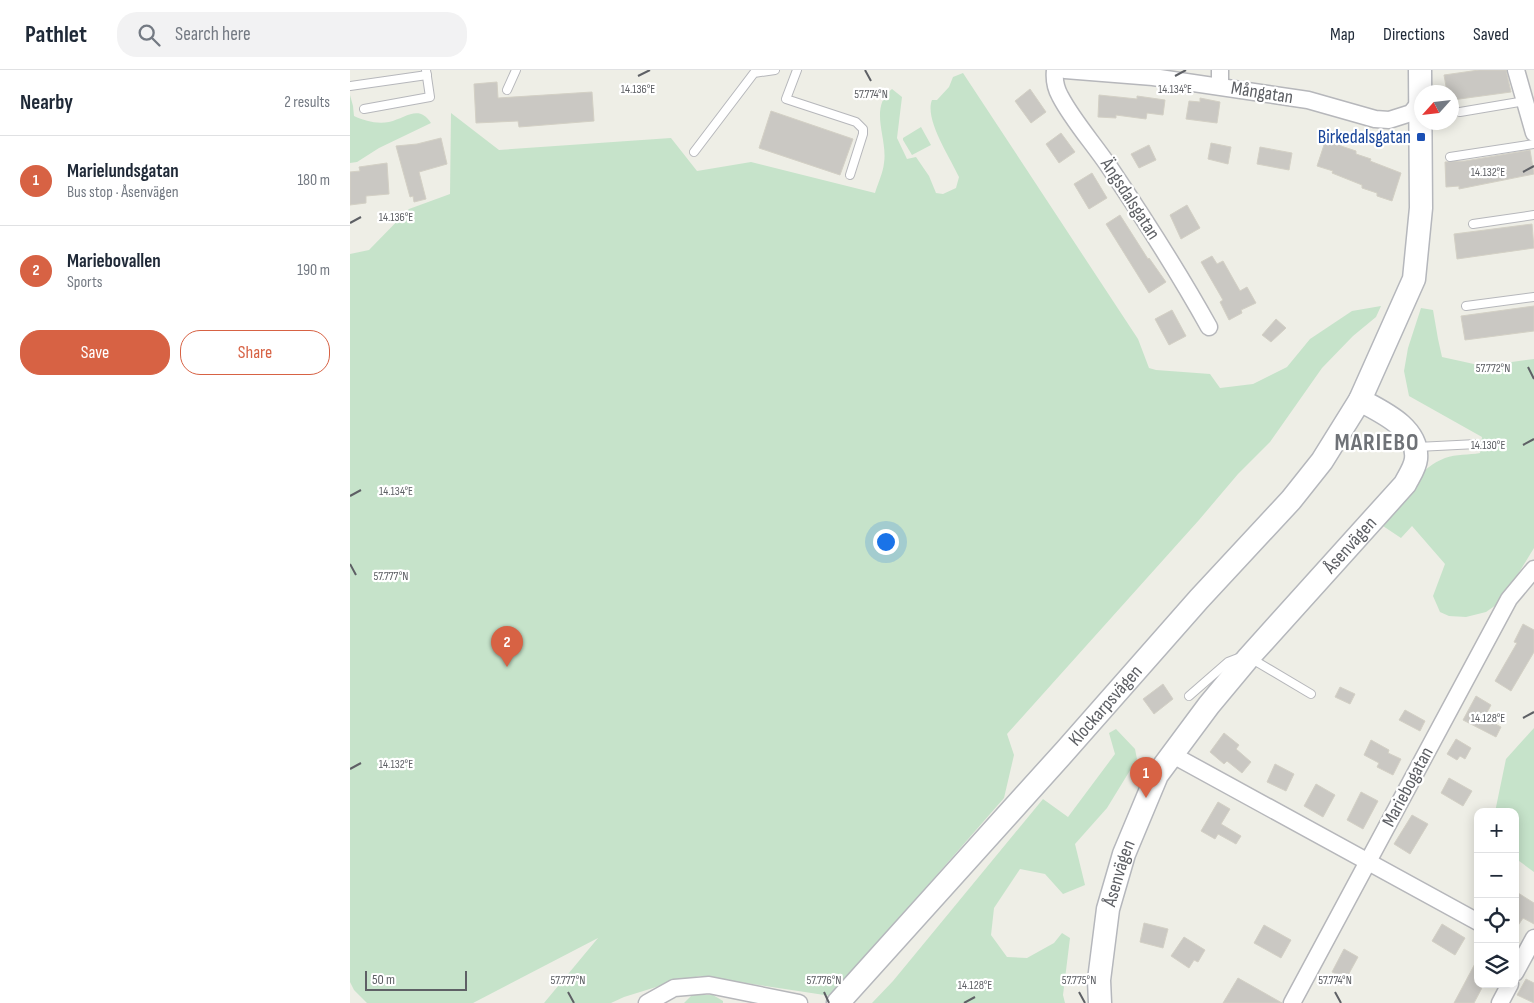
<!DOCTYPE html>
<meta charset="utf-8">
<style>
:root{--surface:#fff;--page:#f2f2f3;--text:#1f2937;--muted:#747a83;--line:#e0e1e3;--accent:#d76244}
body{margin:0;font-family:"Sofia Sans Condensed",sans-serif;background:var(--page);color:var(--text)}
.controls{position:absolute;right:15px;bottom:15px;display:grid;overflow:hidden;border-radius:10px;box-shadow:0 2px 12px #0003}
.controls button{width:45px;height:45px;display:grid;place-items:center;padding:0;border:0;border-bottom:1px solid var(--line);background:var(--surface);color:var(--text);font:25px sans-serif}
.compass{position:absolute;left:1064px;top:15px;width:45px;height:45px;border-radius:50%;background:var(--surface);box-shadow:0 2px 12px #0003;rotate:243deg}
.scale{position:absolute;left:15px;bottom:12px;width:102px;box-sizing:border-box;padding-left:5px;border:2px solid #5e6065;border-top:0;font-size:14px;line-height:18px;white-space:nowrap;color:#5e6065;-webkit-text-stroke:4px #fff;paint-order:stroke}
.you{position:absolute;left:535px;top:471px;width:18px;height:18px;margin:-12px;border:4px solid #fff;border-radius:50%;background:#1a73e8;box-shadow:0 0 0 8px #1a73e833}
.badge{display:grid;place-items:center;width:32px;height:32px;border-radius:50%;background:var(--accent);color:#fff;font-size:16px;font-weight:700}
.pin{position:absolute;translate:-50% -41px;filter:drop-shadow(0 1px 2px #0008)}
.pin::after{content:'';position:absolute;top:26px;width:18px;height:15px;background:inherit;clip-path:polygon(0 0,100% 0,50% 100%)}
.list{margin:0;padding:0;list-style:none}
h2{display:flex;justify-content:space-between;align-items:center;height:65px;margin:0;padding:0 20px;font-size:21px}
h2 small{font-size:16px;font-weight:400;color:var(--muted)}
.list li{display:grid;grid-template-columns:32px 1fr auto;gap:15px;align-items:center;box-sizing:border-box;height:90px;padding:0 20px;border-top:1px solid var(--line)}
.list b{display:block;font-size:19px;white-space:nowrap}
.list p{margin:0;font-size:16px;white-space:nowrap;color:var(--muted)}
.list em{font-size:16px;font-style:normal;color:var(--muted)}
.actions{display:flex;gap:10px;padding:15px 20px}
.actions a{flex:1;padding:11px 0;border:1px solid var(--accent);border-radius:20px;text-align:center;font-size:18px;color:var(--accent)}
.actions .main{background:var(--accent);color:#fff}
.icon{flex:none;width:28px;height:28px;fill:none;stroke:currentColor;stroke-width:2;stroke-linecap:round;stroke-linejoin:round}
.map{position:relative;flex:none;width:1184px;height:933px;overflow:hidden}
header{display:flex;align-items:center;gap:30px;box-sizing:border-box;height:70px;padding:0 25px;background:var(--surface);border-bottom:1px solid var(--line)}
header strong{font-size:24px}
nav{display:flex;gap:28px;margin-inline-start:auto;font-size:18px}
.search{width:350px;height:45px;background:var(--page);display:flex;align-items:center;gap:12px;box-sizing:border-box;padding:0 18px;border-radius:20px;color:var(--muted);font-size:19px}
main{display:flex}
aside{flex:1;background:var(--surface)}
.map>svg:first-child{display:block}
</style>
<header>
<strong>Pathlet</strong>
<div class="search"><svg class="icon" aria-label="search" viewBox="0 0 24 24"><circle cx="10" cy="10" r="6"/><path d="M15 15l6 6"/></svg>Search here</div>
<nav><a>Map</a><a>Directions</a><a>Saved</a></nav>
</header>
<main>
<aside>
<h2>Nearby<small>2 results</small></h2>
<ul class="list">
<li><span class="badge">1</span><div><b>Marielundsgatan</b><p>Bus stop · Åsenvägen</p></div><em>180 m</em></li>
<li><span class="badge">2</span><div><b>Mariebovallen</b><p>Sports</p></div><em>190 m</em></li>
</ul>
<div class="actions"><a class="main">Save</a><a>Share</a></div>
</aside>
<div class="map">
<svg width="1184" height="933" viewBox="0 0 1184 933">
<rect width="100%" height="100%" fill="#eeeee6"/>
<!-- green -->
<g fill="#c6e3ca">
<path d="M613 3 788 269 799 298 806 300 860 304 870 318 903 314 937 297 960 269 1002 241 1031 236 1026 247 1003 266 972 298 920 372 888 404 849 450 657 664 664 685 654 728 481 926 350 906 319 913 274 927 261 933H194L248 868 123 933H17L4 920 0 912V184L19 180 59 139 100 124 101 43 149 80 321 68 347 101 401 92 525 123C528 113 533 103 534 93 538 68 518 38 542 19L552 27 547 68 557 89 566 87 579 106 586 123 593 124 606 118 609 107C601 89 574 49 582 30H587L599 17 603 7Z"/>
<path d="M0 25 3 36 4 46C15 51 26 54 39 52 56 48 69 34 81 53L29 78 7 92 0 93Z"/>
<polygon points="571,57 581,75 562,85 553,70 553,68"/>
<path d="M1071 238 1083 240 1088 269 1092 287 1133 296 1184 289V478L1154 527 1146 535 1136 542 1116 547 1099 546 1090 542 1083 526 1095 494 1062 456 1051 468 1033 456C1050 430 1065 400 1095 388 1106 384 1119 385 1130 383L1132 367 1059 326 1054 301 1058 278Z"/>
<polygon points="1184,658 1184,802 1165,788 1165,742 1145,742 1156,689"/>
<polygon points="766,659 785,679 787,689 757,738 725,774 735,815 713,824 695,804 670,799 644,838 641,865 657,887 677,888 704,873 712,863 720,868 713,925 715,933 522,933 543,911 693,729 718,747 765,684 759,663"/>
<polygon points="342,925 363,925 373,931 373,933 334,933"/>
</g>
<!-- building -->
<g fill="#cac8c3" stroke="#d3d0c5">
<polygon points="1129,0 1156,0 1161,22 1102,30 1102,22 1097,22 1094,5"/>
<polygon points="147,12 148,28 242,22 244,51 169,57 168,51 126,53 124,14"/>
<polygon points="680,19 696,42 681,53 665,31"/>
<polygon points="749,25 787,29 787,26 815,30 813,45 797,43 796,49 766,45 766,48 748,47"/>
<polygon points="850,28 870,32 867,53 836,49 839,31 850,32"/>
<polygon points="421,41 503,69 490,105 409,78"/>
<polygon points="711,63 725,82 709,93 696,74"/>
<polygon points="91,68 97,94 69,102 76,129 64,132 63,126 60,127 46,76 67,74"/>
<polygon points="976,69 992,74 991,76 1006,81 1006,84 1021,89 1020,91 1051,103 1042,131 1027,126 1027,123 1012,118 1012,115 982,103 983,101 967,96"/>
<polygon points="861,73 881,77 878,94 858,89"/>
<polygon points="799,75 806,90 789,98 781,84"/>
<polygon points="910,77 942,83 939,100 907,94"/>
<polygon points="1180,80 1184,104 1109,119 1109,116 1096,117 1095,92 1115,91"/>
<polygon points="37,93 39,124 16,126 16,133 0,135 0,102 10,101 9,97"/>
<polygon points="742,103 757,128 739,139 724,114"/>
<polygon points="837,135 850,158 831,169 820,145"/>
<polygon points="770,145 798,189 799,188 816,212 799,223 756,154"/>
<polygon points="1182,154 1184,178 1107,189 1104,164"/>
<polygon points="862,186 867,194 873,191 890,221 897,217 906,233 891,240 892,243 879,250 870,232 873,230 851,192"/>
<polygon points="1184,236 1184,261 1115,270 1111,246"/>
<polygon points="822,240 836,266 819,275 805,249"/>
<polygon points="926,249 936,258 921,272 912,265"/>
<polygon points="1173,554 1184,560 1184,582 1161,621 1145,611 1167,573 1164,572"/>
<polygon points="813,614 823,629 804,644 793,629"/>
<polygon points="990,617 1005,624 1000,634 985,627"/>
<polygon points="1126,626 1141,635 1134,648 1151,657 1146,667 1113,650"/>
<polygon points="1055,640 1075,651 1070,661 1049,650"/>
<polygon points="874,663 889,675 886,679 901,692 892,703 877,691 874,694 860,682"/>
<polygon points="1106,669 1121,678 1115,689 1110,686 1107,690 1097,684"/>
<polygon points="1021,670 1039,680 1038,683 1051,689 1043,705 1027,697 1029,693 1014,685"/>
<polygon points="925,694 944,704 936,721 917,712"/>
<polygon points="1099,708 1122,721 1113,736 1091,723"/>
<polygon points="966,714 985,725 973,747 954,736"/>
<polygon points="1011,722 1028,731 1013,759 997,750"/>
<polygon points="868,732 880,739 871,754 891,766 886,774 868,764 865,769 851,761"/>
<polygon points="1062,745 1078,754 1060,784 1044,774"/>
<polygon points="1165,821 1184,833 1184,854 1173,848 1165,860"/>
<polygon points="794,853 818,859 813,878 790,872"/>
<polygon points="1092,854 1115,868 1105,885 1082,871"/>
<polygon points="914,855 941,870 931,888 904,873"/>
<polygon points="834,867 855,880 848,892 844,890 839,898 821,886"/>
<polygon points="994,879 1008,887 996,909 982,902"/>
<polygon points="1128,888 1128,914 1134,914 1124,933 1104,933"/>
<polygon points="888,908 932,933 873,933"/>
<polygon points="1176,909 1184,913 1184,933 1167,925"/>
</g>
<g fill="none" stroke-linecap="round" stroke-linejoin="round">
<defs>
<g id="lane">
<polyline points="447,0 436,29 506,52 513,59 513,64 500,105"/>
<polyline points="0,16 77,5"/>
<polyline points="157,20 166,0"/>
<polyline points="14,39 80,27 76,0"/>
<polyline points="1110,42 1175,31"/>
<polyline points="344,82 404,3 425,0"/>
<polyline points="1100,87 1184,74"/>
<polyline points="1123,154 1184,145"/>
<polyline points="1116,236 1184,227"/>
<polyline points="1067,377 1127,374"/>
<polyline points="902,589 961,624"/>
<polyline points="839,626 878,592 891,587"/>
</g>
<g id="street">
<path d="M705 0C704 9 705 17 710 26 723 51 744 74 760 98 795 150 829 203 859 257"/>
<polyline points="715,0 803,7 958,30 1025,49 1039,50 1061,43 1070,32"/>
<polyline points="1166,0 1184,63"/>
<polyline points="870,16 870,0"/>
<polyline points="821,684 1128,852"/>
<polyline points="1165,903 1184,868"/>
<polyline points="297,933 324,918 359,915 449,933"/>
<polyline points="942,933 1159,529 1184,499"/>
<polyline points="1150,933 1160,914"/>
</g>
<g id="secondary">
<path id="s1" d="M488 933 716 680 849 529 941 430 972 391 1010 330 1064 209 1071 138 1070 0"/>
<path id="s2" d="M750 933 749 910 758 839 774 784 807 705 859 635 899 587 1055 414C1059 406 1065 398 1066 389 1069 358 1032 342 1010 330"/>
</g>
</defs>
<!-- lane casing -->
<use href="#lane" stroke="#b6b7bb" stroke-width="10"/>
<!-- street casing -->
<use href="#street" stroke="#b6b7bb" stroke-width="19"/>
<!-- secondary casing -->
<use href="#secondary" stroke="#b5b7bc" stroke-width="25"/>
<!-- lane -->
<use href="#lane" stroke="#fff" stroke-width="8"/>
<!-- street -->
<use href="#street" stroke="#fff" stroke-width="16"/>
<!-- secondary -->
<use href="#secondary" stroke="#fff" stroke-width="22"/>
</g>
<!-- ticks -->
<path fill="none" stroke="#5e6065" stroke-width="2" d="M515 0 521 11M288 6 300 0M825 6 836 0M1173 102 1184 96M0 153 11 147M1178 297 1184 309M1173 375 1184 369M0 426 11 420M0 494 6 505M1173 648 1184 642M0 699 11 693M218 922 224 933M474 922 479 933M729 922 735 933M985 922 991 933M614 933 625 927"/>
<!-- markers -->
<rect fill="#1a4fb4" stroke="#fff" stroke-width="2" x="1066" y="62" width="10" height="10" rx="2.5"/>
<g text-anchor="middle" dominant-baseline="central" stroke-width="4.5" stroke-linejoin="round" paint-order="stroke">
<!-- street labels -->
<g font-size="19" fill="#5e6065" stroke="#fff">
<text transform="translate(912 23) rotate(9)">Mångatan</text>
<text transform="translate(780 129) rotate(57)">Ängsdalsgatan</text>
<text stroke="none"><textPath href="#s2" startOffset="538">Åsenvägen</textPath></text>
<text stroke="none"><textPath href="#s1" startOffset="400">Klockarpsvägen</textPath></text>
<text transform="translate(1058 717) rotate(-62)">Mariebogatan</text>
<text stroke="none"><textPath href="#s2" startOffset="132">Åsenvägen</textPath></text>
</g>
<!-- transit labels -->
<g font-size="19" fill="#164399" stroke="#fff" text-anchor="end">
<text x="1061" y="67">Birkedalsgatan</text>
</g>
<!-- district labels -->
<g font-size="24" font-weight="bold" letter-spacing="1" fill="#6f7277" stroke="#fff">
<text x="1027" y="372">MARIEBO</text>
</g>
</g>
<g font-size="12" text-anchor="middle" fill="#5e6065" stroke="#fff" stroke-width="4.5" stroke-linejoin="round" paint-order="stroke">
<text x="288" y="23">14.136°E</text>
<text x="825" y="23">14.134°E</text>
<text x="521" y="28">57.774°N</text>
<text x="1138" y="106">14.132°E</text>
<text x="46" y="151">14.136°E</text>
<text x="1143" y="302">57.772°N</text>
<text x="1138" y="379">14.130°E</text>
<text x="46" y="425">14.134°E</text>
<text x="41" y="510">57.777°N</text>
<text x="1138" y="652">14.128°E</text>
<text x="46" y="698">14.132°E</text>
<text x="218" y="914">57.777°N</text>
<text x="474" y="914">57.776°N</text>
<text x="729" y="914">57.775°N</text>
<text x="985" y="914">57.774°N</text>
<text x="625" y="919">14.128°E</text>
</g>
</svg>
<div class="controls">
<button>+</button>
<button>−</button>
<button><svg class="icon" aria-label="locate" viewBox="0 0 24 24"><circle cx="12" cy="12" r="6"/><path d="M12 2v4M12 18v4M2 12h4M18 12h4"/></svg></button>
<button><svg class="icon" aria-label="layers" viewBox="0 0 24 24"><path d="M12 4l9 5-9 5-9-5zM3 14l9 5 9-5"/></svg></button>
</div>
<svg class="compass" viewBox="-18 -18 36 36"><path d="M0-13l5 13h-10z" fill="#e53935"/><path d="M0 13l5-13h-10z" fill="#747a83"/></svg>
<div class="scale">50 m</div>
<div class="you"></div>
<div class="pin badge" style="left:796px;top:728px">1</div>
<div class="pin badge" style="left:157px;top:597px">2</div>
</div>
</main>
